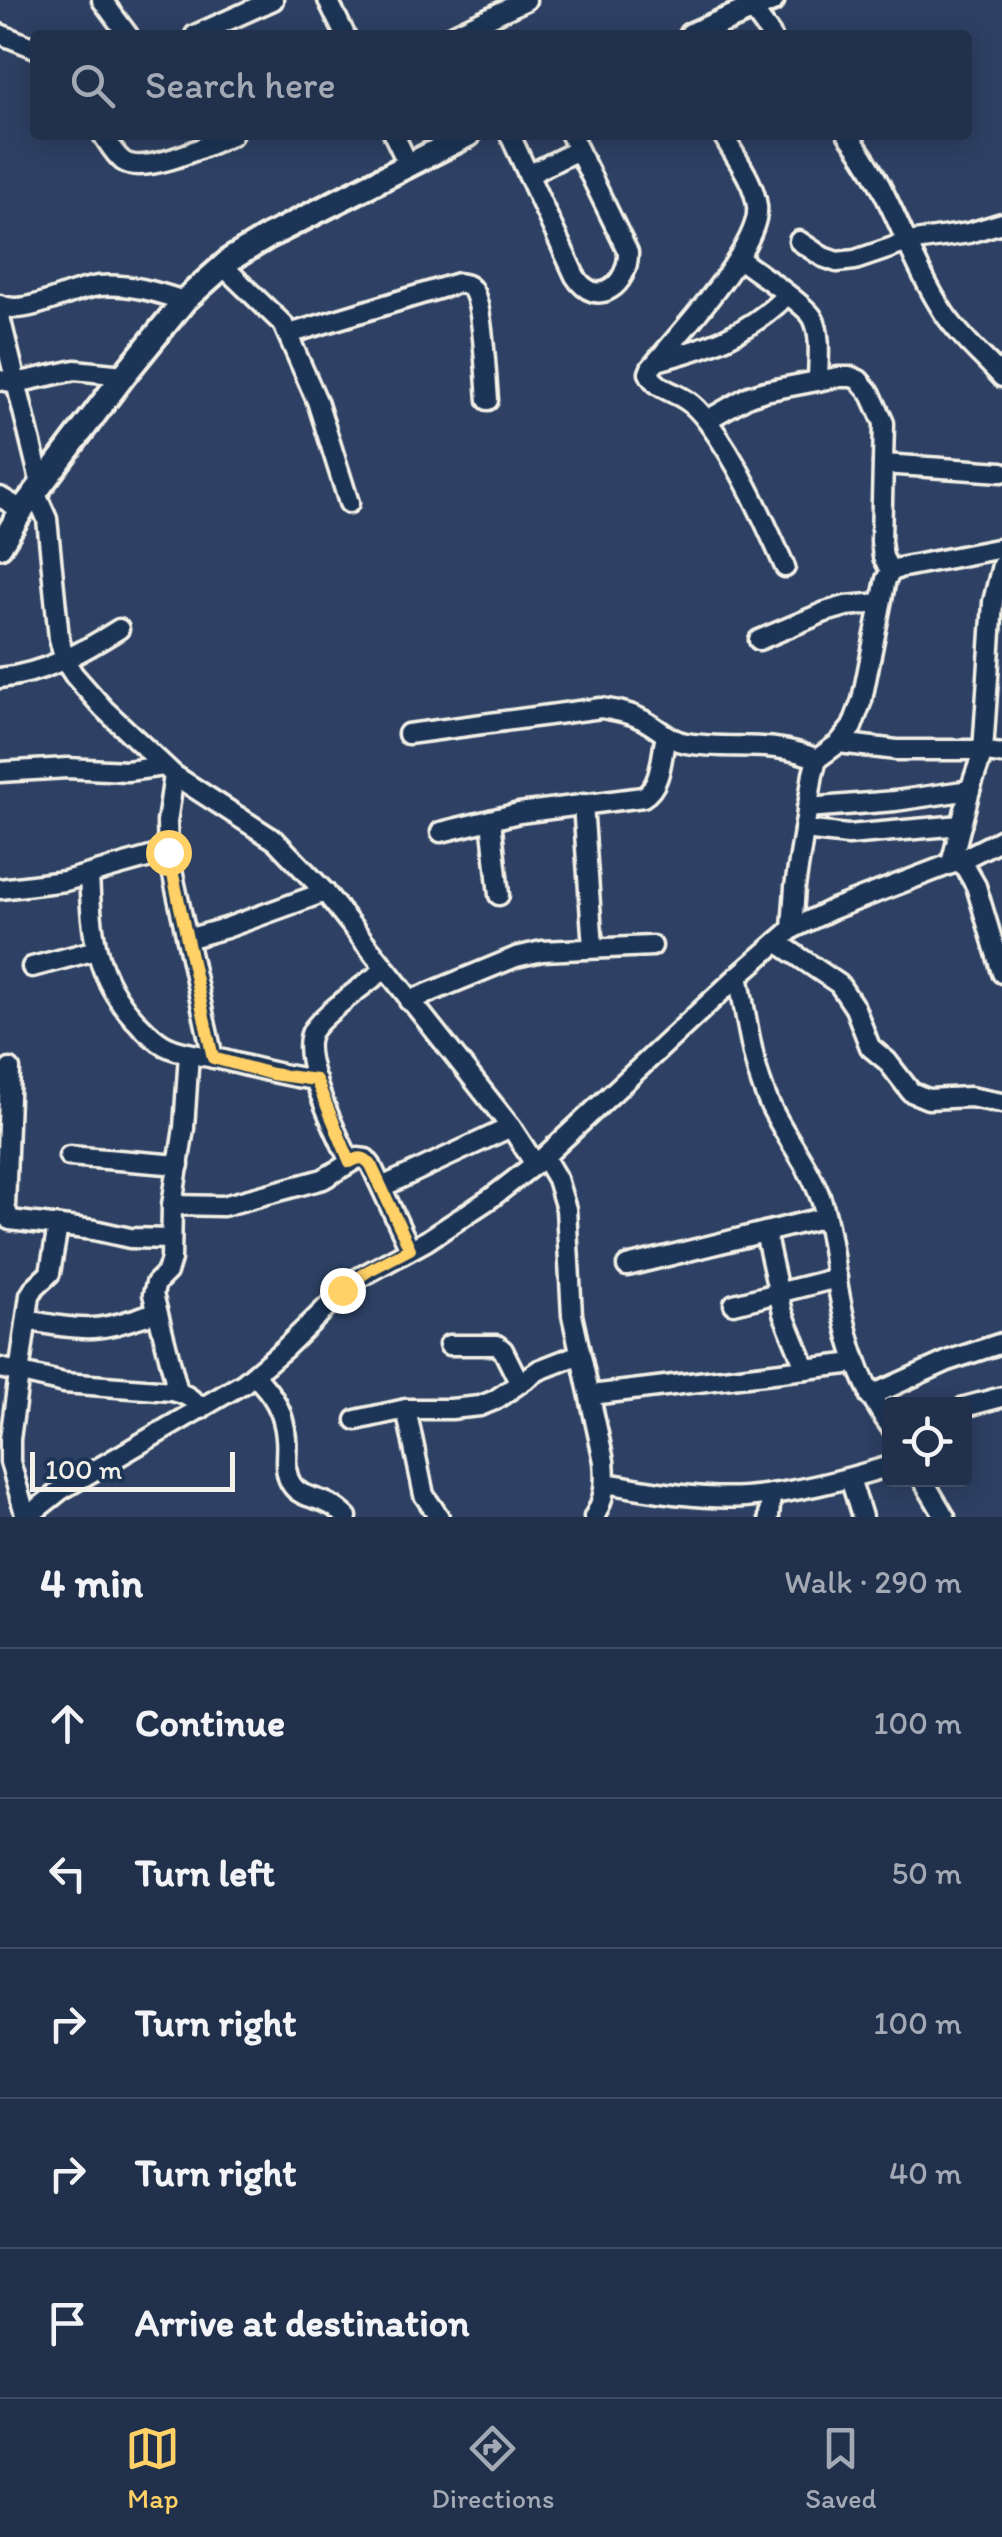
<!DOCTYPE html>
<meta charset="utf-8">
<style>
:root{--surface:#22314b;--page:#2e3d55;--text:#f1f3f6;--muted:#a2a9b5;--line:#3f4c63;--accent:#ffd166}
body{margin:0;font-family:Itim,sans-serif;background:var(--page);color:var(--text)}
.controls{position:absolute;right:30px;bottom:30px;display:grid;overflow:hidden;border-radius:10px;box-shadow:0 5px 25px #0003}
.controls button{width:90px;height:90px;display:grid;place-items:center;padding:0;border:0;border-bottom:2px solid var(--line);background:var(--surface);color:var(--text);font:50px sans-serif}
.scale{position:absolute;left:30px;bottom:25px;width:205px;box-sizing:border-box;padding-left:10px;border:5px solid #f4f1e8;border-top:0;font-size:28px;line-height:35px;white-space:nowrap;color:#f4f1e8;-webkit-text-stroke:8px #1d3557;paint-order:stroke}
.stop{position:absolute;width:30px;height:30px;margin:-22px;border:8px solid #ffd166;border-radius:50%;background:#fff}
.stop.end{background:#ffd166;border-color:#fff;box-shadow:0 2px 10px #0008}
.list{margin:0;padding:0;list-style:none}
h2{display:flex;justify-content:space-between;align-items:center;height:130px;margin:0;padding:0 40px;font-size:42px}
h2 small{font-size:32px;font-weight:400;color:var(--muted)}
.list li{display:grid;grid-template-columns:65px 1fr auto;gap:30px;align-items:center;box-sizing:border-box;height:150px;padding:0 40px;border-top:2px solid var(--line)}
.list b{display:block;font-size:38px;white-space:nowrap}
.list em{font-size:32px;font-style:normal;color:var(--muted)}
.icon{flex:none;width:55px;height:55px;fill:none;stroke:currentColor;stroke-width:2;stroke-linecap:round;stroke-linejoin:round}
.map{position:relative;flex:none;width:1002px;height:1517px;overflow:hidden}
.search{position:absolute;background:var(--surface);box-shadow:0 5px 25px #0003;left:30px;right:30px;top:30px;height:110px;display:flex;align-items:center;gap:25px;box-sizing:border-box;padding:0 35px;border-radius:10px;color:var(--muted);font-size:38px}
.sheet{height:880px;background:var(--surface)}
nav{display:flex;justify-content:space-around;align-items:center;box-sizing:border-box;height:140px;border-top:2px solid var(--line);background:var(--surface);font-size:28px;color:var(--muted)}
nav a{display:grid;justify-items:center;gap:5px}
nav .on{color:var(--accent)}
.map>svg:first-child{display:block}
</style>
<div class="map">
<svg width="1002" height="1517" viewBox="0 0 1002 1517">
<rect width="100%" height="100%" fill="#2e4164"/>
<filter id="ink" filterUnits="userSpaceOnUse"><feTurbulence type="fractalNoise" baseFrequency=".01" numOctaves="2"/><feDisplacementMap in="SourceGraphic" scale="20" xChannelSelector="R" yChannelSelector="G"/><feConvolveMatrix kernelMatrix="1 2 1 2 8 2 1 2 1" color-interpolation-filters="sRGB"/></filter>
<g filter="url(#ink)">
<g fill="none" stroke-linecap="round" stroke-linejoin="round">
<defs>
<g id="minor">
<polyline points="102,0 128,35"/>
<polyline points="328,0 345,35"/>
<polyline points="749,0 752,9 771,35"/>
<polyline points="0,34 35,48"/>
<polyline points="195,35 273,0"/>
<polyline points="452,35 526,0"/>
<path d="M103 135C109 144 115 155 123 161 145 176 208 145 232 135"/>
<polyline points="394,135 409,166"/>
<path d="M510 135 575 276C597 311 629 284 628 252L571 135"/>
<path d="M723 135C735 157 754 181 757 206 762 246 678 335 651 368L649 373C656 389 673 391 686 400 694 405 702 414 708 422 740 465 763 518 785 567"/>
<path d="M848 135C891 189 907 256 944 313 959 336 983 356 1002 377"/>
<polyline points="528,175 578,150"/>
<polyline points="799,241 823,257 837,262 855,260 908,242 969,233 1002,223"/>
<path d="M739 259C754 270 806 305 813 318 822 335 818 362 818 381"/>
<polyline points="223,266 283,324 317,401 349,503"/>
<path d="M0 305C26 317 68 289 99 286 127 283 157 292 184 301"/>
<polyline points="0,317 41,484"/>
<path d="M289 334 458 283C464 284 468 284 472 289 483 302 486 379 488 400"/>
<path d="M657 361C710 347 746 335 786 296"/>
<polyline points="0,380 16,383 75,370 124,375"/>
<polyline points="707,420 749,396 765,391 838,377 852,377 859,380 871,394 884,423 881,541 883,557 891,572"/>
<polyline points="883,464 1002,472"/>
<polyline points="35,492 47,519 59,638 65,661 74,675 104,709 174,775 276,841 325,892 511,1127 535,1164"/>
<polyline points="0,497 22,510"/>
<polyline points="759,640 825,612 846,606 881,603"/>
<path d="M0 678C45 673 81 653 119 629"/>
<path d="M408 734 601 708C614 710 627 712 639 718 656 725 667 740 686 743 733 751 771 739 817 759"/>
<polyline points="839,743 897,750 970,750 1002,754"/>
<polyline points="0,772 67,768 127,771 164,766"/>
<polyline points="174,775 167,822 168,852 213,1058"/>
<polyline points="583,804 593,948"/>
<polyline points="807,808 895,801 970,790"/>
<polyline points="491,820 499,895"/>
<polyline points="804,830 848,835 961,825"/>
<path d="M441 832 519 813 643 797C662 786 661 756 666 736"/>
<polyline points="961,860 976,886 1002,973"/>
<polyline points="951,864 970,790 983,752 993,602 1002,565"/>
<path d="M89 876C92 933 94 976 135 1020 144 1029 153 1039 164 1045 182 1055 205 1055 224 1060 255 1068 284 1076 316 1080"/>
<polyline points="0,889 65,881 168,852"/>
<polyline points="792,929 795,887 813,774 817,759 839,743 852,727 862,700 886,579 891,572 899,568 1002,548"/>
<polyline points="187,939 226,928 325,892"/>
<polyline points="777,942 839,984 855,1008 870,1047 887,1061 911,1092 928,1099 970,1097 1002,1103"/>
<polyline points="32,967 96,950"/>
<path d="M738 976C747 1017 751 1062 768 1101 784 1136 810 1166 822 1202 829 1224 832 1247 835 1269 844 1326 855 1378 890 1426"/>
<polyline points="409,1001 516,957 542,951 652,946"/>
<polyline points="10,1069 5,1207 10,1220 94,1230 130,1238 170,1239"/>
<polyline points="69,1156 179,1165"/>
<path d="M544 1157 557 1179 566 1209 572 1315 604 1461C606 1482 605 1499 594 1517"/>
<path d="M350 1162C338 1135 296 1055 313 1030 324 1013 366 984 384 970"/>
<polyline points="382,1187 511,1127"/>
<polyline points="172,1205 223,1206 323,1179 358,1158 366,1159 371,1165 410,1249"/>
<polyline points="765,1232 783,1313 806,1369"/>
<polyline points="627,1266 826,1217"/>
<polyline points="734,1304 837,1278"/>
<path d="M27 1320C48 1324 70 1329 93 1328 115 1327 136 1318 157 1312"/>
<polyline points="449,1345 497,1345 503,1350 519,1382"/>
<path d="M0 1368 64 1383 172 1391C186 1394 192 1398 201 1409"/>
<path d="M254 1375C273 1394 284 1411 286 1438 288 1453 282 1471 292 1485 300 1497 315 1497 327 1503 335 1506 341 1512 347 1517"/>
<polyline points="178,1392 153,1294 156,1283 167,1272 171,1259 172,1205 184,1128 189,1054"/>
<polyline points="591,1395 855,1363"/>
<polyline points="870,1396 950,1360 1002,1343"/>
<polyline points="964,1407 1002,1397"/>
<polyline points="406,1409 424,1495 439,1517"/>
<polyline points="356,1420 406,1409 451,1409 480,1406 495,1400 539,1370 580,1354"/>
<polyline points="850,1478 862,1517"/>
<polyline points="923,1480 945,1517"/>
<path d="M606 1483C652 1491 699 1500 745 1497 794 1493 843 1480 890 1466"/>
<polyline points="26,1517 10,1462 10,1439 30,1295 35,1287 50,1273 58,1226"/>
<polyline points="27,1517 61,1490 244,1383 284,1349 355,1280 426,1241 491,1198 544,1157 738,976 792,929 833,909 961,860 1002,839"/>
<polyline points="769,1517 771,1494"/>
</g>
<g id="major">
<polyline points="691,35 772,0"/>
<polyline points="0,546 22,510 124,375 184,301 204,283 231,259 269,236 468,135"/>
</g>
</defs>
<!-- minor casing -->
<use href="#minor" stroke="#f4f1e8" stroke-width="25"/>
<!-- major casing -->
<use href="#major" stroke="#f4f1e8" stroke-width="30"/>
<!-- minor -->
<use href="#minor" stroke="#1d3557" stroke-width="18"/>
<!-- major -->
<use href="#major" stroke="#1d3557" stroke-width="22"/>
</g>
</g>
<g fill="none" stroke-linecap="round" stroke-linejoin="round" filter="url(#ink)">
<!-- route -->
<path stroke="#ffd166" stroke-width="12" d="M168 852 213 1058 272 1074 316 1080 350 1162C359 1157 364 1156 371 1165L410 1249 368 1271 342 1290"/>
</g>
</svg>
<div class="controls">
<button><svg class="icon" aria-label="locate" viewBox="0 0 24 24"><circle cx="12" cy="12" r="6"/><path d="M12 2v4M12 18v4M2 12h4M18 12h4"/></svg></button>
</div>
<div class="scale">100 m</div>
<div class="stop" style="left:168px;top:852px"></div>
<div class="stop end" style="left:342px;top:1290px"></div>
<div class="search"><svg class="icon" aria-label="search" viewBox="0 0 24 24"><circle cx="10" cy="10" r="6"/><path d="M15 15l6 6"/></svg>Search here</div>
</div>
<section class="sheet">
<h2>4 min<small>Walk · 290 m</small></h2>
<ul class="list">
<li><svg class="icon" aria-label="ahead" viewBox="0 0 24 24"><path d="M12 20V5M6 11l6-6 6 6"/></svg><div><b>Continue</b></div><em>100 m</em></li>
<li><svg class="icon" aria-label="left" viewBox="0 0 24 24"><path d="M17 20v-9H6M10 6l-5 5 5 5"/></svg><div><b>Turn left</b></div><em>50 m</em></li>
<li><svg class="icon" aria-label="right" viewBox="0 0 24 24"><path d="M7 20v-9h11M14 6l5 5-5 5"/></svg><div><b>Turn right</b></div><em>100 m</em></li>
<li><svg class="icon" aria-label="right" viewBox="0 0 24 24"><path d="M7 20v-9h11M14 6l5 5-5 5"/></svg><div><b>Turn right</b></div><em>40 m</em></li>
<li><svg class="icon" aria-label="arrive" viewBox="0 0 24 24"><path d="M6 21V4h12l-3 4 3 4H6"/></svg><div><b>Arrive at destination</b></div></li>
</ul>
</section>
<nav>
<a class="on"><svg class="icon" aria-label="map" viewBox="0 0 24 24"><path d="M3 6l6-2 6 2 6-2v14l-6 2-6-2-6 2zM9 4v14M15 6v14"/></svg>Map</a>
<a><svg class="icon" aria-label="directions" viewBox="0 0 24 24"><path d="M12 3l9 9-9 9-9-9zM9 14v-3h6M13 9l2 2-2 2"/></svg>Directions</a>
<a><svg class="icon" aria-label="saved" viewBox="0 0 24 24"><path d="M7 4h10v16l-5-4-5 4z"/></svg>Saved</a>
</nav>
